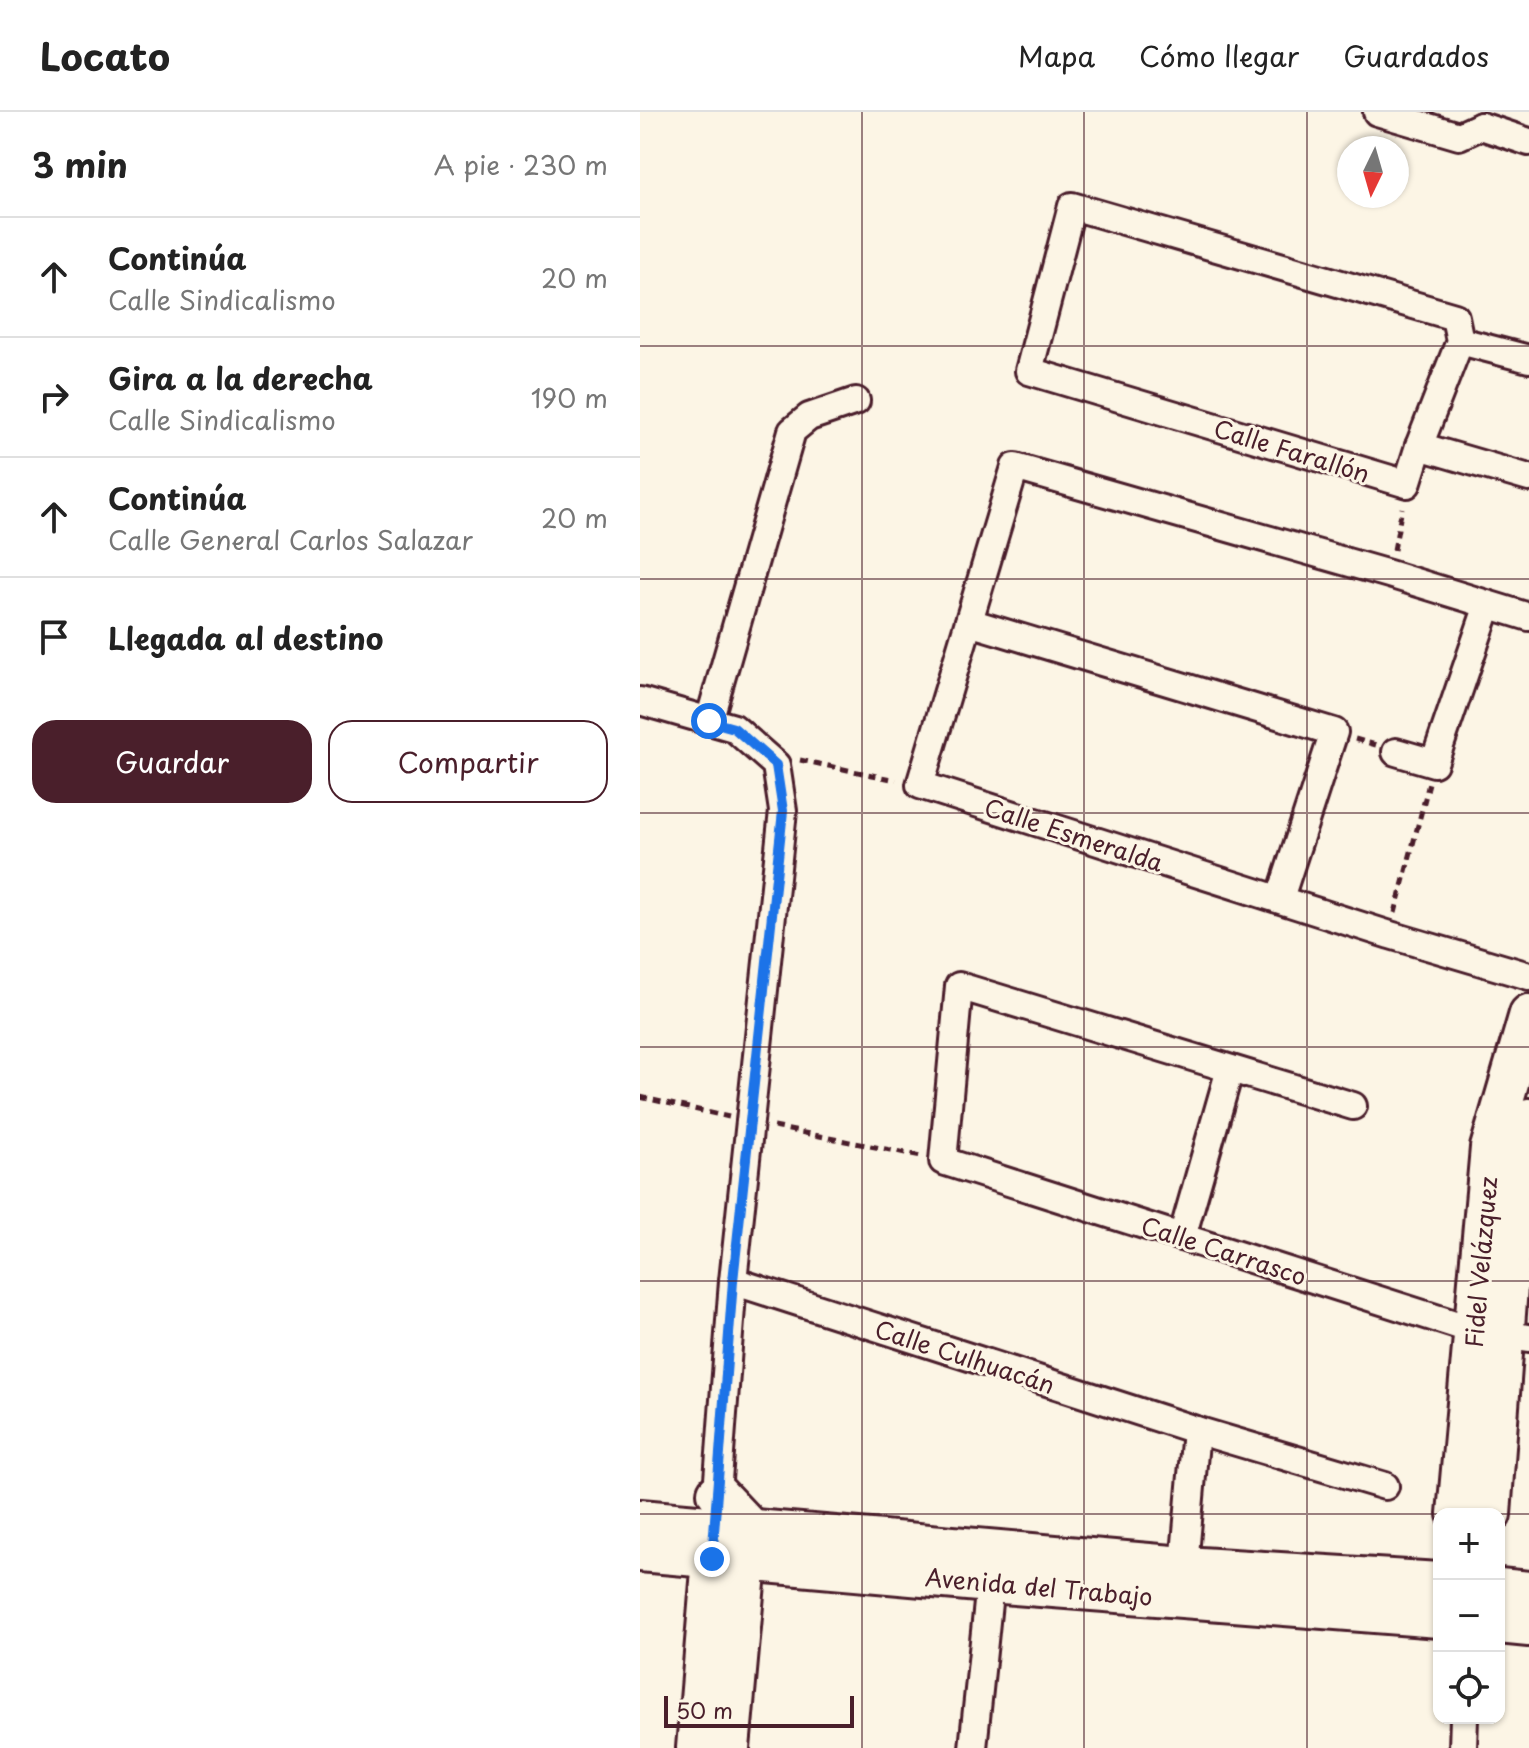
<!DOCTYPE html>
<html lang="es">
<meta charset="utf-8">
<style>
:root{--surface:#fff;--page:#f6f6f6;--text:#222;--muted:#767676;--line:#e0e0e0;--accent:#4a1f2b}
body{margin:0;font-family:"Playpen Sans",sans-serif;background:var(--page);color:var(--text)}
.controls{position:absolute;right:24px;bottom:24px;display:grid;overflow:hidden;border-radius:16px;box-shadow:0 2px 6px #0004}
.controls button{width:72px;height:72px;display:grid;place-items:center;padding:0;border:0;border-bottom:2px solid var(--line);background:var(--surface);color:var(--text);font:40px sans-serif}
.compass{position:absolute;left:697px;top:24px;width:72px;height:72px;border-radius:50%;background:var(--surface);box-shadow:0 2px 6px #0004;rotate:185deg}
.scale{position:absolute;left:24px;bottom:20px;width:190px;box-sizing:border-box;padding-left:8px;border:4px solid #4a1f2b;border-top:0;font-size:22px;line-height:28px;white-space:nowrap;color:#4a1f2b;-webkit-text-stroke:6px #fcf5e5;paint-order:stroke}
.stop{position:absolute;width:24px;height:24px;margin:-18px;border:6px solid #1a73e8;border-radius:50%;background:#fff}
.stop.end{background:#1a73e8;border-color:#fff;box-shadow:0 2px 8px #0008}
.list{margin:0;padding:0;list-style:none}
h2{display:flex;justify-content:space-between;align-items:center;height:104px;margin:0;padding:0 32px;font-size:34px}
h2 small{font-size:26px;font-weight:400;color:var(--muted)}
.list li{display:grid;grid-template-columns:52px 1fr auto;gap:24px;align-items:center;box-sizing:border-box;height:120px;padding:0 32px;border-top:2px solid var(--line)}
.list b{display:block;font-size:30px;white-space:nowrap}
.list p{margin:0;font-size:26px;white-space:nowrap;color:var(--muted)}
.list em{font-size:26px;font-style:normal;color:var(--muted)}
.actions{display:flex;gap:16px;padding:24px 32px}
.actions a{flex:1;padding:18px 0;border:2px solid var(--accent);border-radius:24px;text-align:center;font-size:28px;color:var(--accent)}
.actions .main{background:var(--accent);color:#fff}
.icon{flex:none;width:44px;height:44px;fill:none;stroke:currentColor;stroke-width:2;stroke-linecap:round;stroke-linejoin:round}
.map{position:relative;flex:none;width:889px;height:1636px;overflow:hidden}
header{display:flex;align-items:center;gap:48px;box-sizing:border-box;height:112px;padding:0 40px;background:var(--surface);border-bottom:2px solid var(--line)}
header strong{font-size:38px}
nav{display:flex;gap:44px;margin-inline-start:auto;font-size:28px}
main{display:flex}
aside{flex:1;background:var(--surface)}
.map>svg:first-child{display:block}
</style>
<header>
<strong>Locato</strong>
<nav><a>Mapa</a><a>Cómo llegar</a><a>Guardados</a></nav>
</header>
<main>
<aside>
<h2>3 min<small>A pie · 230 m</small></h2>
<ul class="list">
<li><svg class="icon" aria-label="ahead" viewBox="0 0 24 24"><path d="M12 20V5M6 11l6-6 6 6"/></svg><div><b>Continúa</b><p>Calle Sindicalismo</p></div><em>20 m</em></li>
<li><svg class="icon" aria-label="right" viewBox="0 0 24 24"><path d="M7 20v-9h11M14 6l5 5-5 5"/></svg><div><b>Gira a la derecha</b><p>Calle Sindicalismo</p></div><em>190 m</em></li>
<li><svg class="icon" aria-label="ahead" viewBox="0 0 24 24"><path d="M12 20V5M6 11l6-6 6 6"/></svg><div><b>Continúa</b><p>Calle General Carlos Salazar</p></div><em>20 m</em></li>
<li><svg class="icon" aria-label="arrive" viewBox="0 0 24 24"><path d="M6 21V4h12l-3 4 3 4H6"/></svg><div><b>Llegada al destino</b></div></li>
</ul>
<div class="actions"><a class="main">Guardar</a><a>Compartir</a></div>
</aside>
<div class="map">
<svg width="889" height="1636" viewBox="0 0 889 1636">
<rect width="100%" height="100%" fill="#fcf5e5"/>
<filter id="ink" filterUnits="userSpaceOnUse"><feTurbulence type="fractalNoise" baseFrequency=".0125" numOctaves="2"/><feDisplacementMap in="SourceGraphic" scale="16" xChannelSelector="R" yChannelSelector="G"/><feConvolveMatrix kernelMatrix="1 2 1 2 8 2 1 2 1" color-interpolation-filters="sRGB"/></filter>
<g filter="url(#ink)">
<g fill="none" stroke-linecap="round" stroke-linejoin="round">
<defs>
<g id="street">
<polyline points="737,0 819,24 841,14"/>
<polyline points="841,14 889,30"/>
<polygon points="432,94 815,205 820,229 779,334 767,372 389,259"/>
<polyline points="820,229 889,247"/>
<polyline points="779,334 889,366"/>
<polyline points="889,505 749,462 375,355 280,673 750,823 889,864"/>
<polyline points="329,510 694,620 640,786"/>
<polyline points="0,589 94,616 136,653 143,699 93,1169 77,1381"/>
<polyline points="69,609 152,319 169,305 216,289"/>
<polyline points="756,640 794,651 848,493"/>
<polyline points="713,994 319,874 303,1049 833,1218 889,1226"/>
<polyline points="542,1125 590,957"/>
<polyline points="93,1169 556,1318 745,1374"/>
<polyline points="544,1454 556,1318"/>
<polyline points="333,1636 350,1471"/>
<polyline points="823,1636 824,1606"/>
</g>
<g id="secondary">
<polyline points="77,1381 110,1416 90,1636"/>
<polyline points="817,1402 850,1036 889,902"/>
<polyline points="851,1402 878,1041 889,1006"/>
<polyline points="0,1407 544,1454 799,1470"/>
<polyline points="0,1440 350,1471 799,1506"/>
<polyline points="859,1476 889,1479"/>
<polyline points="859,1512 889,1515"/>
<polyline points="56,1636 74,1423"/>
</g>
</defs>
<!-- street casing -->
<use href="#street" stroke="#4a1f2b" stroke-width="32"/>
<!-- secondary casing -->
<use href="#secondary" stroke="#4a1f2b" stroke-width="44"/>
<!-- path -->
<g stroke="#4a1f2b" stroke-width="5" stroke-dasharray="8 6" stroke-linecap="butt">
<polyline points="754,438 762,396"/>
<polyline points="715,627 736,633"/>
<polyline points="160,648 256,668"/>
<polyline points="755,801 789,671"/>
<polyline points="0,985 89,1005"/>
<polyline points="134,1015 281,1044"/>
</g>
<!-- street -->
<use href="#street" stroke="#fcf5e5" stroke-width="26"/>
<!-- secondary -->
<use href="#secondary" stroke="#fcf5e5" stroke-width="38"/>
</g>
</g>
<g fill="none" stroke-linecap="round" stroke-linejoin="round" filter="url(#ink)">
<!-- route -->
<polyline stroke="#1a73e8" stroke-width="10" points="69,609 94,616 136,653 143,699 93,1169 72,1447"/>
</g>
<!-- grid -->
<path fill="none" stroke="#4a1f2b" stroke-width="2" stroke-opacity="0.55" d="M222 0V1636M444 0V1636M667 0V1636M0 234H889M0 467H889M0 701H889M0 935H889M0 1169H889M0 1402H799M859 1402H889"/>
<g text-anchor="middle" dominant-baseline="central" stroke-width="6" stroke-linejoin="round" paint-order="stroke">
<!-- street labels -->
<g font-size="24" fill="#4a1f2b" stroke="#fcf5e5">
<text transform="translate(652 338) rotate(17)">Calle Farallón</text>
<text transform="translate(434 722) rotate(18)">Calle Esmeralda</text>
<text transform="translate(584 1138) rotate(18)">Calle Carrasco</text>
<text transform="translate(840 1150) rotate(-85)">Fidel Velázquez</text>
<text transform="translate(325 1244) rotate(18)">Calle Culhuacán</text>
<text transform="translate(399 1474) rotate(5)">Avenida del Trabajo</text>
</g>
</g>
</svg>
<div class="controls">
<button>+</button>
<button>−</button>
<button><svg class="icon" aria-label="locate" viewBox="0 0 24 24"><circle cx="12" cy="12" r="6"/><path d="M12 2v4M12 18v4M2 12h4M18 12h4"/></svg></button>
</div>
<svg class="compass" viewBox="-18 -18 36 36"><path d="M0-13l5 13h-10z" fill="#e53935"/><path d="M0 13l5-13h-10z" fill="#767676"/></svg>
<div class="scale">50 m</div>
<div class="stop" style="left:69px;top:609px"></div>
<div class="stop end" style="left:72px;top:1447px"></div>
</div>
</main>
